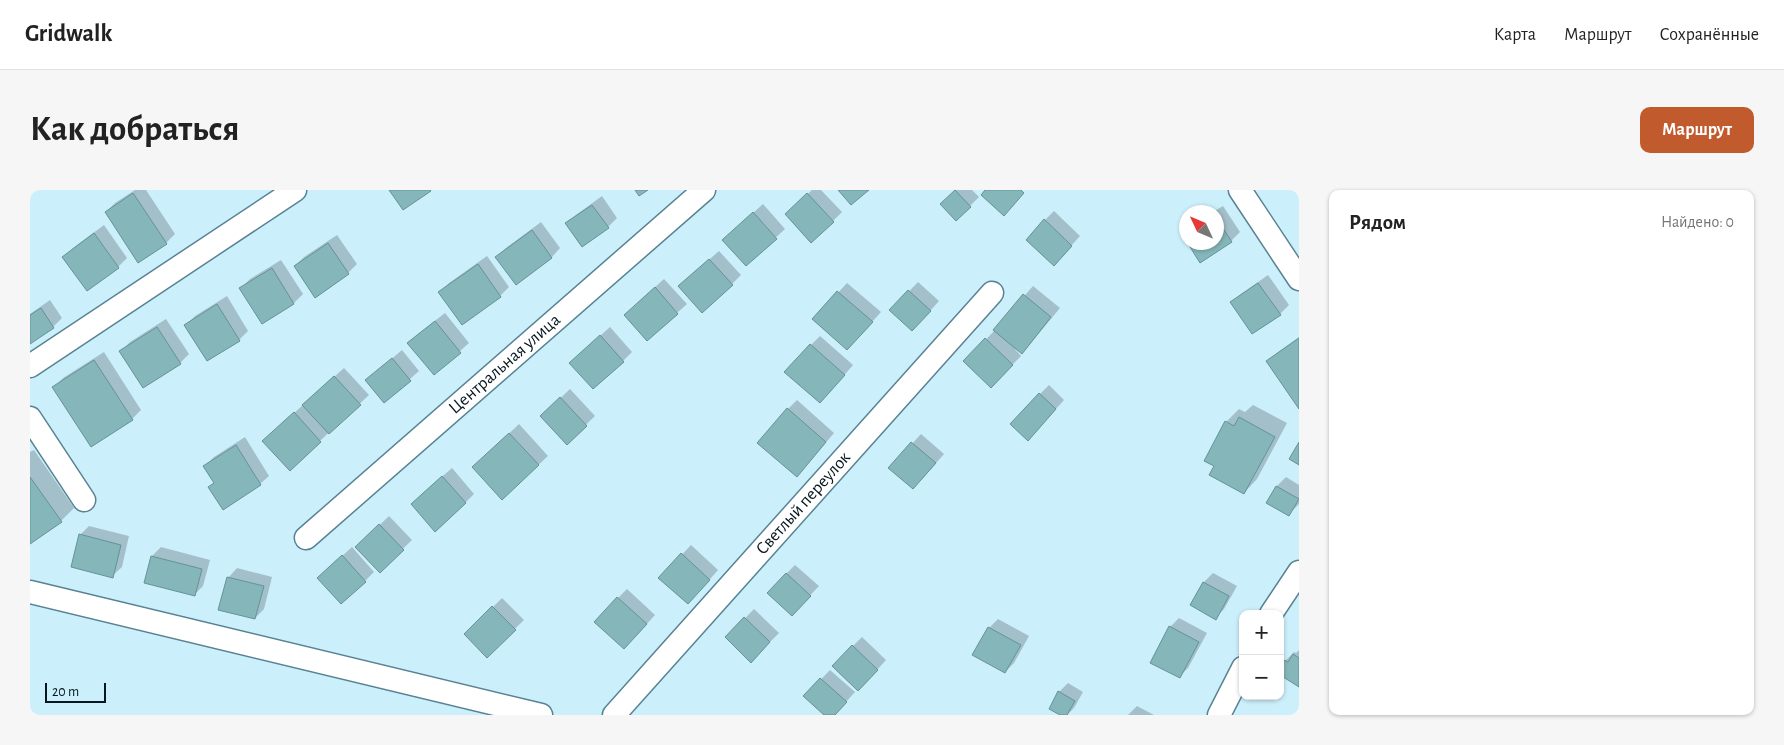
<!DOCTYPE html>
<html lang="ru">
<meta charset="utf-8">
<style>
:root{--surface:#fff;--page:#f6f6f6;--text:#222;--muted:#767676;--line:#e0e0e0;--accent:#c15b2e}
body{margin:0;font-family:"Alegreya Sans",sans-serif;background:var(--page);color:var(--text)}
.controls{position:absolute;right:15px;bottom:15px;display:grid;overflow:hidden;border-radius:10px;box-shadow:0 1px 4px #0004}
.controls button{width:45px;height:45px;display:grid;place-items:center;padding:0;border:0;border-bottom:1px solid var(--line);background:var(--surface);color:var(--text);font:25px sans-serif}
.compass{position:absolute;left:1149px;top:15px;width:45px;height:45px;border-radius:50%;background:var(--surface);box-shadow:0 1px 4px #0004;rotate:314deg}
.scale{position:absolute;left:15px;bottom:12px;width:61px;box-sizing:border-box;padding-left:5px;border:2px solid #06171d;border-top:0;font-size:14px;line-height:18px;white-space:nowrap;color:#06171d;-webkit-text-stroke:4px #cceffc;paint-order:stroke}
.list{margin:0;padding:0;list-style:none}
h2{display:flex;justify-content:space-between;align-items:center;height:65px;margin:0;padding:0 20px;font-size:21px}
h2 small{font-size:16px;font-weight:400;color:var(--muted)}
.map{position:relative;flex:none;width:1269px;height:525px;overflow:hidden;border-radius:10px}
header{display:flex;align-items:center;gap:30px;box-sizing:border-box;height:70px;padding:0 25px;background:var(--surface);border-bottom:1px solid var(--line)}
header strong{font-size:24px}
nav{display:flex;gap:28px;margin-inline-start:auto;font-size:18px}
.intro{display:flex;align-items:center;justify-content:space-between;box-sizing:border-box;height:120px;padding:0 30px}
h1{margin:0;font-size:35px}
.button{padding:12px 22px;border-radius:10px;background:var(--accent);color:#fff;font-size:18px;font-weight:700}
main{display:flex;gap:30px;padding:0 30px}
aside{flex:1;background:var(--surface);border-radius:10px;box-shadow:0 1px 4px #0004}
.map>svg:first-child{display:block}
</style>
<header>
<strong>Gridwalk</strong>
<nav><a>Карта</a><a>Маршрут</a><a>Сохранённые</a></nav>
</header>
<div class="intro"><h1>Как добраться</h1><a class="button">Маршрут</a></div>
<main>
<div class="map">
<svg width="1269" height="525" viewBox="0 0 1269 525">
<rect width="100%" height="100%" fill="#cceffc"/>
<!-- shadow -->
<g fill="#0003">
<polygon points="105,0 116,0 145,44 136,53 109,71 76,22 85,13"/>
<polygon points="782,0 791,0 812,22 803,31 756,24"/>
<polygon points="926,0 942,0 949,7 926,30 911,14"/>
<polygon points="572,6 587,28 578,37 537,34 546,25"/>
<polygon points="733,14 755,39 716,75 703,41"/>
<polygon points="1193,16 1210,42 1201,51 1171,71 1186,52 1186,22 1183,22"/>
<polygon points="1024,21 1050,46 1033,65 1015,30"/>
<polygon points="511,32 530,58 522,67 486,93 467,67 476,58"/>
<polygon points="74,35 97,68 88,77 58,100 34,67 43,58"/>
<polygon points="1156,42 1156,50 1153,45"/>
<polygon points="307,45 327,74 318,83 265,76 274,67"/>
<polygon points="689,61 711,85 702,94 659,87"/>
<polygon points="457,66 479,97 470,106 410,102 419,93"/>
<polygon points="251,70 273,104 264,113 232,132 211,98 220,89"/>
<polygon points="1238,85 1259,115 1250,124 1202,113 1211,104"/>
<polygon points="634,89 657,114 618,149 604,116"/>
<polygon points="888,92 909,111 891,131 861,120"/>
<polygon points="817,93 851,122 826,150 784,129"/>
<polygon points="1003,96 1030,118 1001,153 985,159 991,166 961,197 935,171 965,140"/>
<polygon points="197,106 218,141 209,150 177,169 156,135 165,126"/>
<polygon points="20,110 32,128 23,137 0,153 0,124"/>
<polygon points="415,123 439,153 404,184 388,144"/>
<polygon points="136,129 159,164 150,173 91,161 100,152"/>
<polygon points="580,137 602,162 593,171 550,164"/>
<polygon points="790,146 823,175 799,203 781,155"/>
<polygon points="1269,147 1269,217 1238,172 1247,163"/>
<polygon points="372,160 389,181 354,212 346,182"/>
<polygon points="74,162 111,220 102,229 24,197 33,188"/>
<polygon points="314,178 339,205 260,279 243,242"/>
<polygon points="1019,195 1034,210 1007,240 1010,204"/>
<polygon points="540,199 565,226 537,253 521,217"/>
<polygon points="767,210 804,243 776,276 758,219"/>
<polygon points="1223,215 1257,233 1227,289 1214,303 1185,275 1196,232 1209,219 1215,222"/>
<polygon points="489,234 518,266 473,308 453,268"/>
<polygon points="891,244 914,264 892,289 860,278"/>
<polygon points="215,247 239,286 230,294 185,292 175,276 184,267"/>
<polygon points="4,260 44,318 31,331 0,353 0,262"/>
<polygon points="422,278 444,304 435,313 391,305"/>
<polygon points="1256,287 1269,295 1269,314 1259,324 1238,313 1247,296"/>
<polygon points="359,326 382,350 350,381 327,357"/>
<polygon points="59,336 99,346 92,377 82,386 50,345"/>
<polygon points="661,355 688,380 667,404 630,388"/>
<polygon points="131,357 180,370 173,396 164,405 115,392 122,366"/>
<polygon points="322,357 344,382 335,391 298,379"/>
<polygon points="765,375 789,396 771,415 756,384"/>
<polygon points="207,378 242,387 234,419 225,428 198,388"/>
<polygon points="1183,383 1207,396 1194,419 1185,428 1162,415 1174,392"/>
<polygon points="597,399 625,425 603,449 588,408"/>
<polygon points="472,408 494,430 457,466 436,444"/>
<polygon points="724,419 749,443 721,471 697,447"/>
<polygon points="1149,428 1177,443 1158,478 1149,487 1140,437"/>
<polygon points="968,429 999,446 984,473 975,482 959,438"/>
<polygon points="832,447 856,470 837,491 823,456"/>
<polygon points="1269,460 1269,495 1255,471 1264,462 1266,463"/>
<polygon points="800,480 825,502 804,525 796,525 775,506"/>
<polygon points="1038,493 1053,502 1044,518 1037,525 1032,525 1029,502"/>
<polygon points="1107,516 1124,525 1098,525"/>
</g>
<!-- building -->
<g fill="#85b6b9" stroke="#649397">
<polygon points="359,0 400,0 401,1 373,20"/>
<polygon points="605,0 618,0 609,6"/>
<polygon points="808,0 839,0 821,15"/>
<polygon points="925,0 941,17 926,31 910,14"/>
<polygon points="955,0 991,0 994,3 974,26 951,5"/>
<polygon points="103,3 137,54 108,73 75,22"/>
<polygon points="777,3 804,32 781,53 755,24"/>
<polygon points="562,15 579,38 552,57 535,33"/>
<polygon points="723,22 747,49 716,76 692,50"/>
<polygon points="1186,28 1202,52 1170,73 1157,52 1186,52"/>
<polygon points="1014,29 1042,56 1024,76 996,50"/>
<polygon points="502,40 522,68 486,95 465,67"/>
<polygon points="64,43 89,78 57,101 32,67"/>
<polygon points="298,53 319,84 285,108 264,76"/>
<polygon points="679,69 703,95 672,123 648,96"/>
<polygon points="448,74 471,107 432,135 408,102"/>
<polygon points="242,78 264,114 232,134 209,98"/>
<polygon points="1228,93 1251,125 1222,144 1200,112"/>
<polygon points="625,97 648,124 617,151 594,125"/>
<polygon points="878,100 901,121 882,141 859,120"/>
<polygon points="807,101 843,132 817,160 782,129"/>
<polygon points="993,104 1021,127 992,164 963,140"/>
<polygon points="187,114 210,151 177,171 154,135"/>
<polygon points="11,118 24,138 0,154 0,125"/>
<polygon points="405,131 431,163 404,185 377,153"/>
<polygon points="127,137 151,174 113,198 89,161"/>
<polygon points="570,145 594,172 563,199 539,173"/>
<polygon points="955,148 983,175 961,198 933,171"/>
<polygon points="1269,148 1269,219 1236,171"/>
<polygon points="780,154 815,185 790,213 754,182"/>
<polygon points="362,168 381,191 354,213 335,190"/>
<polygon points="64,170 103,230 61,257 22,197"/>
<polygon points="304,186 331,215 299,244 272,215"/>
<polygon points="1009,203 1026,219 998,251 980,234"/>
<polygon points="530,207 557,236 537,255 510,226"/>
<polygon points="757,218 796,252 767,287 727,253"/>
<polygon points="264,222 291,252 260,281 232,251"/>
<polygon points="1209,227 1245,247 1214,304 1179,285 1184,276 1174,271 1195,231 1204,236"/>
<polygon points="479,243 509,275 472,310 442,277"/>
<polygon points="881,252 906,273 883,299 858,278"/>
<polygon points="1269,252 1269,275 1259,269"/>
<polygon points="206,255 231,295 193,320 178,297 184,293 173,276"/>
<polygon points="412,286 436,313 405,342 381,314"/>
<polygon points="0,287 32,332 0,354"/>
<polygon points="1246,296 1269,309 1259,326 1236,313"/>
<polygon points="349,334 374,360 350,383 325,357"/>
<polygon points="49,344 91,355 83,388 41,377"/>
<polygon points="651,363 680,390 658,414 628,388"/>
<polygon points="312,365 336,392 311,414 287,388"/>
<polygon points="121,366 172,379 165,406 114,393"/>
<polygon points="756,383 781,406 762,426 737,403"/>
<polygon points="197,387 234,396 225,429 188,420"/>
<polygon points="1173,392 1199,406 1186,430 1160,415"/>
<polygon points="587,407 617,434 594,459 564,432"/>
<polygon points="462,416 486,440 457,468 434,444"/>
<polygon points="714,427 740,452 721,473 695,447"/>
<polygon points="1139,436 1169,452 1150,488 1120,473"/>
<polygon points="958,437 991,455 975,483 942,465"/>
<polygon points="822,455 848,480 828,501 802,476"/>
<polygon points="1263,464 1269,468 1269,497 1250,485 1250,477 1254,470 1258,472"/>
<polygon points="790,488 817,512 805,525 794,525 773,506"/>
<polygon points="1028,501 1045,511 1037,525 1030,525 1019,519"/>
</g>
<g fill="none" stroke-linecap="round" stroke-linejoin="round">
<defs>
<g id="minor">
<polyline points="1210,0 1269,89"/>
<polyline points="0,176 265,0"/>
<polyline points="0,228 54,310"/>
<path id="s1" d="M276 348 674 0"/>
<polyline points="0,402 511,525"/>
<polyline points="1241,424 1269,382"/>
<path id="s2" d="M584 525 962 103"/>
<polyline points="1189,525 1213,478"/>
</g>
</defs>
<!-- minor casing -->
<use href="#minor" stroke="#598392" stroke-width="25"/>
<!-- minor -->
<use href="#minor" stroke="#fff" stroke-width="22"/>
</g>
<g text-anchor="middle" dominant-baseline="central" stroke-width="4" stroke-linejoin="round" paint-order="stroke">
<!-- street labels -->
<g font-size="18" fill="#06171d" stroke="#cceffc">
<text stroke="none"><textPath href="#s1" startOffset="264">Центральная улица</textPath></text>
<text stroke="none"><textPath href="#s2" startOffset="284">Светлый переулок</textPath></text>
</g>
</g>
</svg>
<div class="controls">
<button>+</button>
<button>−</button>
</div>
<svg class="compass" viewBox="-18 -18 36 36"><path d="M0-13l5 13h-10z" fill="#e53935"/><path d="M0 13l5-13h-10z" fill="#767676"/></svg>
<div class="scale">20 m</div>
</div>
<aside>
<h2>Рядом<small>Найдено: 0</small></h2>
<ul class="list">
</ul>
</aside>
</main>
